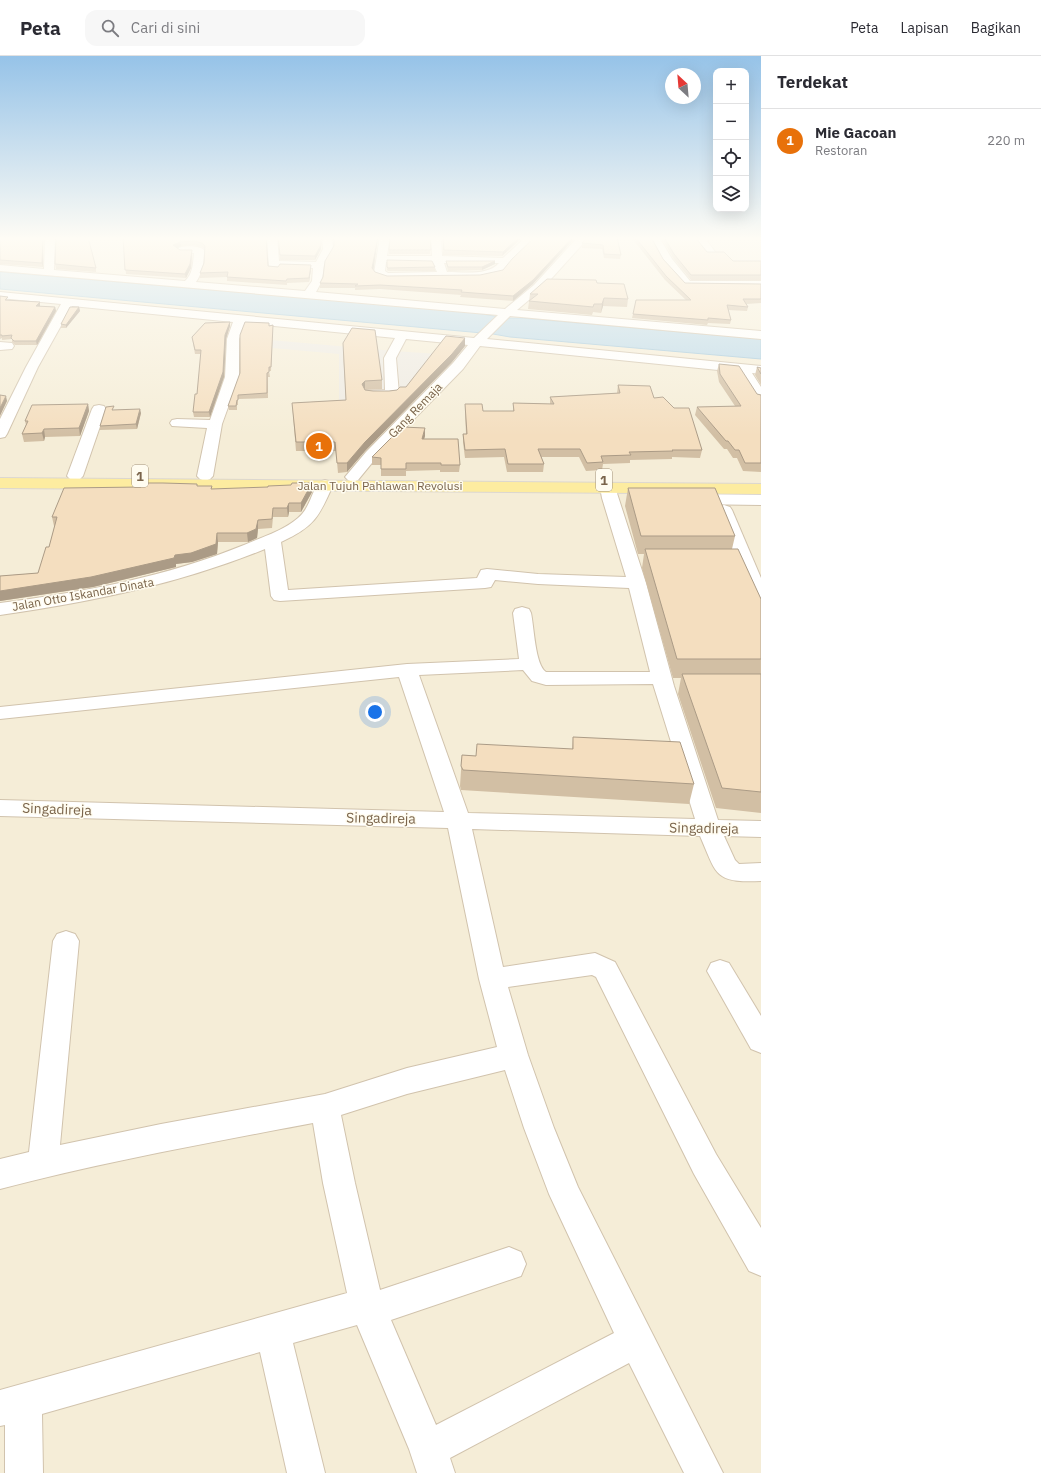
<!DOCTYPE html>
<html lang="id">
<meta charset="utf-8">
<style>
:root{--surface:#fff;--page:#f7f7f7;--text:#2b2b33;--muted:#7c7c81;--line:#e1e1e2;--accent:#81573d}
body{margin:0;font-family:"IBM Plex Sans",sans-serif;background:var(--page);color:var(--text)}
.controls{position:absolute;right:12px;top:12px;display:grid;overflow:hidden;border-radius:8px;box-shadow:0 4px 16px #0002}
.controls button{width:36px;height:36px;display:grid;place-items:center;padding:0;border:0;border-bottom:1px solid var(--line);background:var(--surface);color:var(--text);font:20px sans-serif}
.compass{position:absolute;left:665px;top:12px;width:36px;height:36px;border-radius:50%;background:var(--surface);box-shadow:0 4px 16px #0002;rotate:334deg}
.you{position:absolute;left:375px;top:656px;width:14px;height:14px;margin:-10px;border:3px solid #fff;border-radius:50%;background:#1a73e8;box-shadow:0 0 0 6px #1a73e833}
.badge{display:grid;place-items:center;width:26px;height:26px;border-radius:50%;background:var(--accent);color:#fff;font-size:13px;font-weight:700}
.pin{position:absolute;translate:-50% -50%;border:2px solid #fff;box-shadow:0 1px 4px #0006}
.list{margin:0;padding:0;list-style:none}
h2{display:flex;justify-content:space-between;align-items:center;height:52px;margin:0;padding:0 16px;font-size:17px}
h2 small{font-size:13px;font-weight:400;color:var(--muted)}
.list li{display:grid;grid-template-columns:26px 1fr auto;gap:12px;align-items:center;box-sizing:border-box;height:64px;padding:0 16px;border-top:1px solid var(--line)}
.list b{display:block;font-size:15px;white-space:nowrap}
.list p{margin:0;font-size:13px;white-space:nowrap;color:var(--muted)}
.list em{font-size:13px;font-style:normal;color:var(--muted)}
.icon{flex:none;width:22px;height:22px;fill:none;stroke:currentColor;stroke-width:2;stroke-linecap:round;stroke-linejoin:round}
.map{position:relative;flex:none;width:761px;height:1417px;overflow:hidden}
header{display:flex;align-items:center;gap:24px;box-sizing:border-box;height:56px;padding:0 20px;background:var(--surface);border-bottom:1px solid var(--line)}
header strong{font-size:19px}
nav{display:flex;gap:22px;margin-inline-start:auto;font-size:14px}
.search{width:280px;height:36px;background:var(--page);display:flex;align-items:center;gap:10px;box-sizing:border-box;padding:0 14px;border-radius:12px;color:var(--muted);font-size:15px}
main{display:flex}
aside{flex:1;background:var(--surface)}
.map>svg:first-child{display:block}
</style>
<header>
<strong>Peta</strong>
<div class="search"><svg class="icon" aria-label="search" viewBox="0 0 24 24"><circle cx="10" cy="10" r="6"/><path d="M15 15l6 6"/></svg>Cari di sini</div>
<nav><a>Peta</a><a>Lapisan</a><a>Bagikan</a></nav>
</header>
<main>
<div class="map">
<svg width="761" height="1417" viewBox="0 0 761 1417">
<rect width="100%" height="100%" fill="#fdf9e9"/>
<!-- residential -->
<rect fill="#f5edd7" x="0" y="181" width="761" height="1236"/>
<!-- industrial -->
<polygon fill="#eeeae2" points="259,283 394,295 438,298 398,351 339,352 339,298 261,291"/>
<!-- water -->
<polygon fill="#bcd9e8" stroke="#a2c7db" points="0,216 470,256 506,262 521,262 761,283 761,303 510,281 493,278 0,233"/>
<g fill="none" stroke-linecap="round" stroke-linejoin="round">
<defs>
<g id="minor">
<path d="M45 181H55L54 214 185 225C193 218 193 207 194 197H180L175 194C180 189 199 189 204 194 204 206 203 216 196 226L305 235 312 225 313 212 279 211 278 214H270L269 212 267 181H277L279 205 316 206 323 193 322 181H332L333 193 324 209 322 225 316 236 505 253 534 229 578 181H589L542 233 517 254 761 275V283L510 260 487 283 761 310V318L752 317 761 331V346L756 345 738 316 480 290 463 313 376 402 358 424 353 426 348 424 345 421 366 396 453 307 468 289 406 283 396 302 399 338 397 341C387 343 375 343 365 341L363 338 365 335 385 334 384 302 395 282 245 267 239 283V321L222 368 213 420 210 423 205 425 200 423 197 420 207 372 172 370 170 367 172 364 177 363 210 364 225 321 227 283 233 266 72 250 38 311 7 378 5 381 0 382V363L26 311 61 248 0 242V236L474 282 498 259 0 215V209L44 213Z"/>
<path d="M380 181H390L387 200H432L431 181H441L442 200 503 202 526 181H537L511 206 502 217 480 222 387 223 375 219 374 217ZM386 206 433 207 437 216 388 217 385 215ZM444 207H499C488 220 463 216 447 216Z"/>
<polygon points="649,181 659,181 672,203 690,225 761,225 761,231 684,230 663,206"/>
<polygon points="693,181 704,181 716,197 715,199 707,199"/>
<polygon points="0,286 12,287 14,290 12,293 0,294"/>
<polygon points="99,349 104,350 106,353 83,420 80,423 75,425 70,423 67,420 92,353 94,350"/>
<path d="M325 424 331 426 333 429C319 461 314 471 281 486L288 534 477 522 481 514 487 513 538 518 626 521 602 442 600 431 602 428 608 426 614 428 646 527 674 630 718 764 761 765V781L724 780 735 804 739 808 761 807V825C714 827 717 819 700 780L472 773 503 911 595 897 615 906 716 1098 761 1172V1220L749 1215 694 1118 596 921 592 919 508 931 528 999 554 1072 578 1131 723 1417H684L629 1307 450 1402 455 1417H417L409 1393 357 1269 293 1287 325 1417H287L260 1296 42 1358 43 1417H5V1369L0 1370V1334L347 1237 323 1127 313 1067C208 1087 103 1106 0 1133V1103L29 1096 53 885 57 878 66 875 75 878 79 885 60 1089 161 1068 325 1038 407 1012 497 991 479 923 448 772 0 760V744L444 756 399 621 0 663V651L407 608 519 603 513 557 515 553 522 551 529 553 531 557C534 570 535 609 546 616H650L629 532 538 528 495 524 491 531 485 532 280 545 274 544 271 540 265 493C179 528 91 546 0 559V547C84 536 166 521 244 489 262 481 283 475 298 462 310 452 311 437 319 426ZM523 614 532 625 546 629 653 628 695 763 468 757 419 619ZM505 1014 524 1072 549 1138 614 1277 436 1369 391 1264 521 1220 526 1208 521 1196 509 1191 380 1234 355 1127 341 1059 407 1038Z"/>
<polygon points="690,438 761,439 761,449 690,448 684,446 682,443 684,440"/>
<polygon points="724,449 730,451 732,454 761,522 761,546 755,545 752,541 735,505 716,454 718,451"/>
<polygon points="720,904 729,907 761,960 761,997 751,993 707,915 711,907"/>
</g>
<polygon id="major" points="0,422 761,428 761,438 0,432"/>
</defs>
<!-- minor casing -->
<use href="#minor" stroke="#d1c3ad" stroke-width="2"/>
<!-- major casing -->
<use href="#major" stroke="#dcd7d0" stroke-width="2"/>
<!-- minor -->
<use href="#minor" fill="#fff" fill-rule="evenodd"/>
<!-- major -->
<use href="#major" fill="#fdeca0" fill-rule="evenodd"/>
</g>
<!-- wall -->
<g fill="#d2bfa4">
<polygon points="0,181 43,181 43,211 0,208"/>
<polygon points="123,181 266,181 268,210 311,213 309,226 287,227 287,229 227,225 227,221 200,222 200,217 204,207 205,193 202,191 194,189 181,190 176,192 180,194 192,198 191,212 186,222 126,218"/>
<polygon points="278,181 321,193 315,204 280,204"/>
<polygon points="334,181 378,181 373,214 375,216 387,220 533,228 513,245 460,241 461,239 380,233 355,234 355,232 320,232 320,227 323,221 334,190"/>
<polygon points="430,181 430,198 389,198 389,194"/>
<polygon points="443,181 523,181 502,200 443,199"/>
<polygon points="617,181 621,199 620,203 604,202 602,193 582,192 582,187"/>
<polygon points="631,181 651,181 663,203 685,227 761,228 761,247 746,248 748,251 747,255 728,254 731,264 730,268 708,267 707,269 632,262 633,258 686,244 665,224"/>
<polygon points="661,181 695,181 707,196 733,205 761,205 761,224 691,224 673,202"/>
<polygon points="446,205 495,205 495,208 482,214 448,215 446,208"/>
<polygon points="55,208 96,212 96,216 56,213"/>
<polygon points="387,211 435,211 435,215 388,215 387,214"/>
<polygon points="597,227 628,243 627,251 603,250 601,257 593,256 592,259 528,253 530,238"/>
<polygon points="0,240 8,244 40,246 40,250 55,251 56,255 37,289 15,289 12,286 12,283 2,284 2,282 0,283"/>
<polygon points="79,251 80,255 66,272 61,272 61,268"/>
<polygon points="273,269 271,315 269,315 270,321 268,321 268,342 238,343 238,349 237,349 237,354 229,354 228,350 240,317 269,270"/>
<polygon points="230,270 226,283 224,321 210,361 194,361 193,356 197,338 201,298 195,298 192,281"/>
<polygon points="465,290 452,306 365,395 347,416 338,417 336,395 296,395 292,347 346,344 343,296 382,324 382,333 365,334 373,335 389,335 397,334 406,331"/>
<polygon points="719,308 757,338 761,339 761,416 743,415 737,402 733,402 727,393 724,393 695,359 697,351 735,350 719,326 717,315"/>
<polygon points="757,311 761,312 761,329 755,319"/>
<polygon points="618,329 654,342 702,394 700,402 672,401 672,403 630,404 630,407 603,408 602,414 586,415 579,401 541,401 544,408 543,416 507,416 504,401 465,402 463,386 463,378 466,378 465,355 465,348 483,355 513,355 513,347 550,348 550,341 617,337"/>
<polygon points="88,348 89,355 80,380 45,381 44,385 24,386 22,378 26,369 25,365"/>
<polygon points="114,354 141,357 137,373 100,374 100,370"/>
<polygon points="425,372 425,380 424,383 460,409 459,416 440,416 440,414 406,415 406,420 381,420 381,409 372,409 372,401"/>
<polygon points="197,430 212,433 312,436 301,456 289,456 288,461 273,461 272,472 258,473 257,482 248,486 218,486 217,498 192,506 176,508 176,511 93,531 0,545 0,520 38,517 49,491 55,470 54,470 52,461"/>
<polygon points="628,432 735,480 732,493 761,543 761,757 716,752 678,638 681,622 673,622 642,512 644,498 638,498 625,450"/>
<polygon points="573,681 694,728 689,748 461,734 460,730 462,699 476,700 572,693"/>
</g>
<!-- shaded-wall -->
<g fill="#ab9b86">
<polygon points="43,181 43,211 42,207"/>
<polygon points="378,181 373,217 372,212"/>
<polygon points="519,181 523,181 502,200 503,196"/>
<polygon points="573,181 576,181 533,228 513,245 513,240"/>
<polygon points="180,186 181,190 174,194 173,189"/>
<polygon points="321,189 321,193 315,204 315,200"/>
<polygon points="192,194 192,198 191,212 186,222 185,218"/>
<polygon points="495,205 495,208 482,214 482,211"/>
<polygon points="311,209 311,213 309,226 309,222"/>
<polygon points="604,242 603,250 601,257 602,248"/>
<polygon points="40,246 40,250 37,254 36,250"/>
<polygon points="55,251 56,255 37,289 36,285"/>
<polygon points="79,251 80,255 66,272 66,269"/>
<polygon points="230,266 230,270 226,283 224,321 210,361 209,356 225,279"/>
<polygon points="465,282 465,290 452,306 365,395 347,416 347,407 365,386"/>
<polygon points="365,325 365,334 362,337 362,328"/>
<polygon points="6,340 7,345 0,360 0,352"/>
<polygon points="88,348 89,355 80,380 79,372"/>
<polygon points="140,353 141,357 137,373 136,368"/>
<polygon points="425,372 425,380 422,390 422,383"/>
<polygon points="44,373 45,381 44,385 42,377"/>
<polygon points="312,427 312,436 301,456 301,447"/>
<polygon points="289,447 289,456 288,461 287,452"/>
<polygon points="258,464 258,473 257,482 248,486 247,477"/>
<polygon points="217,477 218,486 217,498 192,506 176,508 176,511 93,531 0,545 0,535 175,499"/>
</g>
<!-- building -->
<g fill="#f4debf" stroke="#ab9b86">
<polygon points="0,181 43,181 42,207 0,204"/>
<polygon points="56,181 88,181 96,212 55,208"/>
<polygon points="123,181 266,181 268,210 278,211 280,208 311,209 309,222 287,223 286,225 227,221 228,216 200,217 204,207 205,190 202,187 194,185 180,186 173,189 180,194 192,194 190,208 185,218 125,214"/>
<polygon points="278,181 321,181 321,189 315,200 280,199"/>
<polygon points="334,181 378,181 372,212 375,216 387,220 480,219 503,214 512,203 535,181 573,181 533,224 513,240 461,236 462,234 380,229 355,230 358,228 320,227 323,221 325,205 334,190"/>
<polygon points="390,181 430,181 431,194 389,194"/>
<polygon points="443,181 519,181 503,196 444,194"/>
<polygon points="587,181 617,181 621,199 604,198 603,189 582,187"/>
<polygon points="635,181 651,181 663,203 685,227 761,228 761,243 743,243 748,251 727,249 731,264 708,262 708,264 633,258 636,244 691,244 666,220"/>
<polygon points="664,181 695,181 707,196 724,196 733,205 761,205 761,219 691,219 674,198"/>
<polygon points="387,204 432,205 435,211 388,212 387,211"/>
<polygon points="446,205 495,205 482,211 448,211"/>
<polygon points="547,223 596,224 597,227 624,228 628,243 604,242 602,248 594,248 593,251 529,245 538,238 530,238"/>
<polygon points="0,240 8,241 5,244 40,246 36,250 55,251 36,285 14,285 11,282 12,279 2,280 2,279 0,279"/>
<polygon points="70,251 79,251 66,269 61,268"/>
<polygon points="230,266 225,279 223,316 209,356 193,356 195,338 197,338 201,294 195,294 192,281 205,267"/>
<polygon points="245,266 269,267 269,270 273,269 271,311 269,311 269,316 267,317 267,337 238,339 238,344 237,344 236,350 228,350 240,317 240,279"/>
<polygon points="352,272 375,274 382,324 365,325 362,328 365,334 373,335 389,335 397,334 400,331 406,331 446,280 465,282 452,298 365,386 347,407 337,407 335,386 296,386 292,347 346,344 343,287"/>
<polygon points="719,308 739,310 757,338 761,339 761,407 745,407 739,394 735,394 728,385 726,385 697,351 741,350 720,318"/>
<polygon points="757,311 761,312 761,318"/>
<polygon points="618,329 650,330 654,342 663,341 674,352 689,352 702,394 672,394 673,395 629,396 631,399 601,400 603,406 587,407 580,393 538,393 544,408 508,408 505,393 465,394 463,378 467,378 465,348 482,348 483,355 514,355 513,347 554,348 550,341 620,337"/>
<polygon points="0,339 6,340 0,352"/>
<polygon points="88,348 79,372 44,373 42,377 22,378 28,365 25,365 32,349"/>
<polygon points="114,350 112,354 140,353 136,368 100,370 106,351"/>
<polygon points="402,371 425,372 422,383 458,383 460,409 441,409 441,407 406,407 406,413 381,413 381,402 372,401"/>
<polygon points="142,427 163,427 197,428 197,430 212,430 211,433 268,431 268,430 291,429 292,427 312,427 301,447 289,447 287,452 273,452 272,463 258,464 256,473 247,477 217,477 216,488 191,497 175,499 174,502 91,521 0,535 0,520 38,517 46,491 49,491 57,461 52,461 64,432 141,431"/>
<polygon points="628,432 715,432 735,480 641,480"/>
<polygon points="645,493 738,493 761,543 761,603 677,603"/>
<polygon points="682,618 761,618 761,736 722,732"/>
<polygon points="573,681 680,686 694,728 463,714 461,710 462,699 476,700 477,688 573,693"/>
</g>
<!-- sky -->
<linearGradient id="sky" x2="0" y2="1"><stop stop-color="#96c3e8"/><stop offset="0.48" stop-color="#fefcf5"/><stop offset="1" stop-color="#fefcf5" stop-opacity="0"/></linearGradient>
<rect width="761" height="380" fill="url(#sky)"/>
<g text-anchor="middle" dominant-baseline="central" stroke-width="3" stroke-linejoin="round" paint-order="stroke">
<!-- far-street labels -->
<g font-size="12" fill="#7a644b" stroke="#fffcf0">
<text transform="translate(415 354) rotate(-46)">Gang Remaja</text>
<text x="380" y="429">Jalan Tujuh Pahlawan Revolusi</text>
<text transform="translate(83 538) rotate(-10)">Jalan Otto Iskandar Dinata</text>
</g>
<!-- shield labels -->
<g fill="#fffcf0" stroke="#a2927c" stroke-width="1">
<rect x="132" y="409" width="16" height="22" rx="3"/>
<rect x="596" y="413" width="16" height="22" rx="3"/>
</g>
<g font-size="13" font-weight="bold" fill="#7a644b">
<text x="140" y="420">1</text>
<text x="604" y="424">1</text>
</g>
<!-- street labels -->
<g font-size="14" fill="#7a644b" stroke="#fffcf0">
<text transform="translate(57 753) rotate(2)">Singadireja</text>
<text transform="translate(381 762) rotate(1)">Singadireja</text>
<text transform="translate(704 772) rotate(1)">Singadireja</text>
</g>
</g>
</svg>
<div class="controls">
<button>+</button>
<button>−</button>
<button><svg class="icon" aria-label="locate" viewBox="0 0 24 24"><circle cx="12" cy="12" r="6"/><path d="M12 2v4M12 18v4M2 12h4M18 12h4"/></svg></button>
<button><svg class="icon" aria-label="layers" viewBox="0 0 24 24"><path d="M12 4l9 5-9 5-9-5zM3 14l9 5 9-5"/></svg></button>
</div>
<svg class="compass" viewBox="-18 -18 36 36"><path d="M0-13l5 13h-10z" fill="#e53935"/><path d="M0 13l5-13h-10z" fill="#7c7c81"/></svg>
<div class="you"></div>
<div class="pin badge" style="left:319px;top:390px;background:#e8710a">1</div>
</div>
<aside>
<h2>Terdekat<small></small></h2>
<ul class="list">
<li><span class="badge" style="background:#e8710a">1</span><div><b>Mie Gacoan</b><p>Restoran</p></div><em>220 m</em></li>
</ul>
</aside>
</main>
